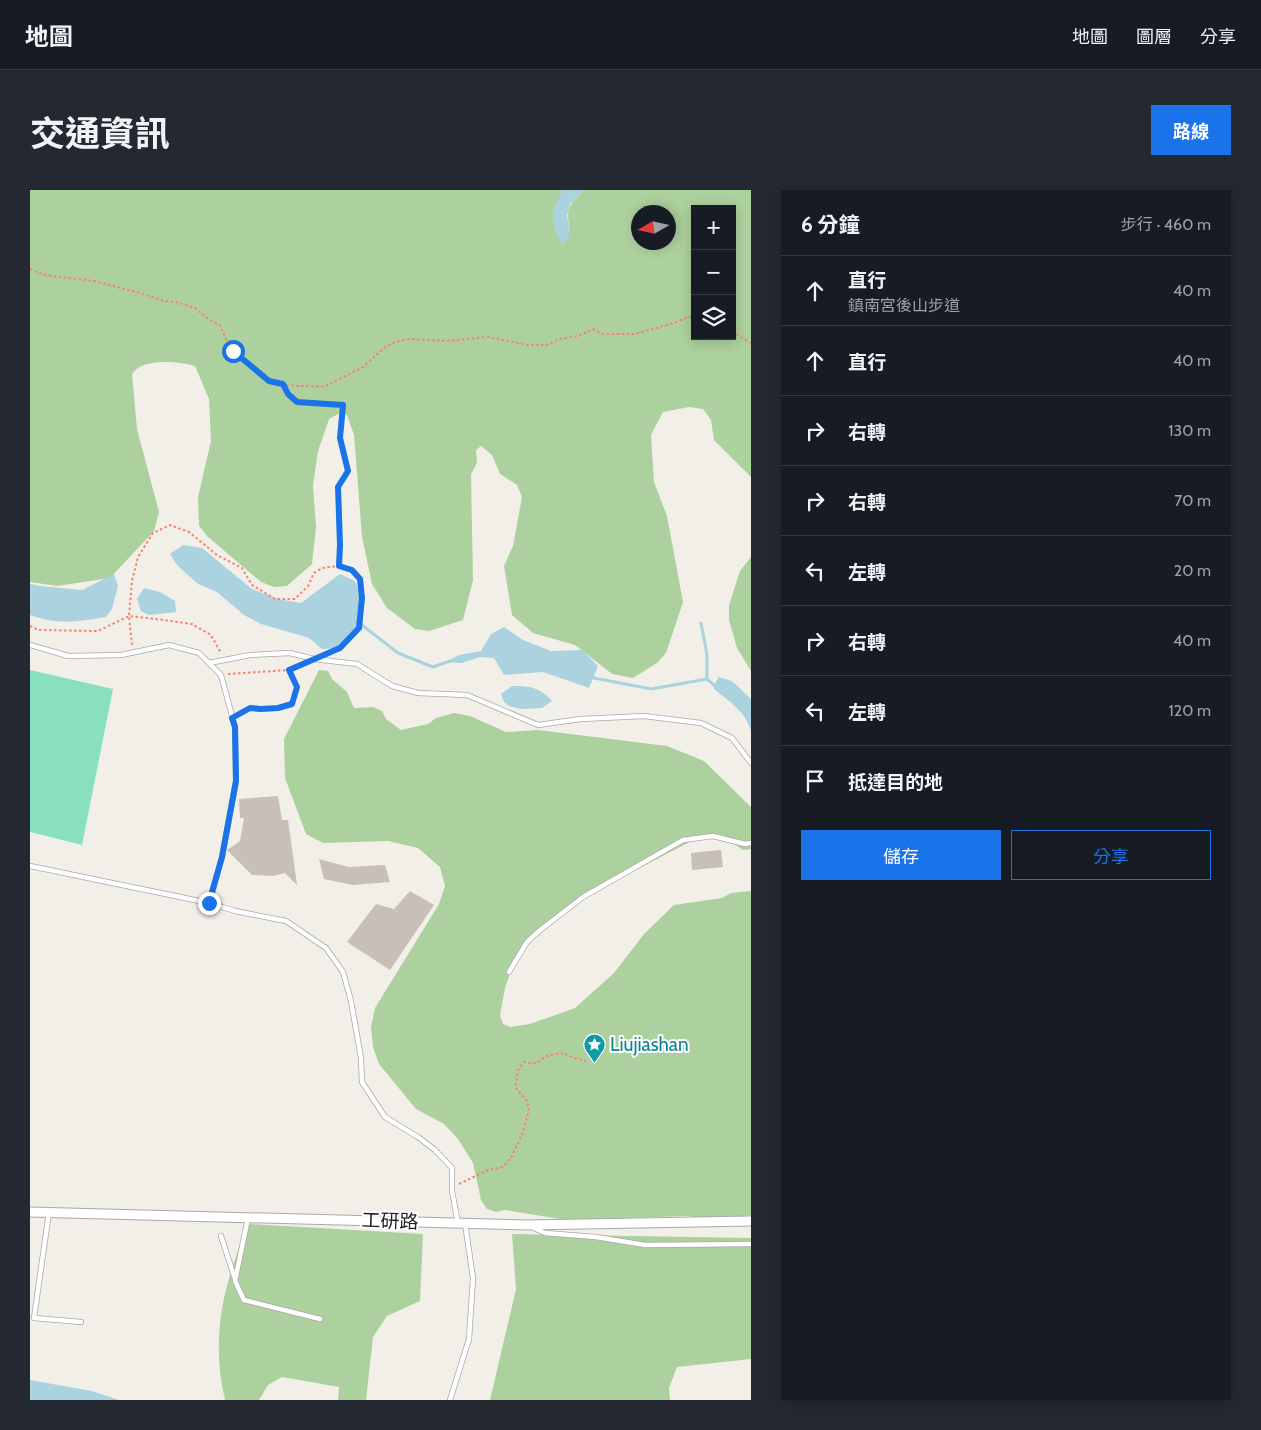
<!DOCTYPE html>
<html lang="zh-TW">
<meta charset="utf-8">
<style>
:root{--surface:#171b24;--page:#242831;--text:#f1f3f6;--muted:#9ea1a6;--line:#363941;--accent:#1a73e8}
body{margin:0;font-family:Cabin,"Noto Sans TC",sans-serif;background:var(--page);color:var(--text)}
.controls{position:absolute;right:15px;top:15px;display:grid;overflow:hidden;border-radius:0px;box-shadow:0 2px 12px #0003}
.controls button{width:45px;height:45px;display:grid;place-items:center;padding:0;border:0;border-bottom:1px solid var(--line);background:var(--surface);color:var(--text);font:25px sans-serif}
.compass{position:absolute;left:601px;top:15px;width:45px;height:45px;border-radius:50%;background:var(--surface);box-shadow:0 2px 12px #0003;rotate:261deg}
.stop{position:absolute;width:15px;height:15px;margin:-11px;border:4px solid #1a73e8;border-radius:50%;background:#fff}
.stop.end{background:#1a73e8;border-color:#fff;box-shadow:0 1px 5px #0008}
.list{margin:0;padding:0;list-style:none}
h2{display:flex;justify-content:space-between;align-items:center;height:65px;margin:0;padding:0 20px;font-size:21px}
h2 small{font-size:16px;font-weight:400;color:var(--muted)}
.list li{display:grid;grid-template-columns:32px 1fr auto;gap:15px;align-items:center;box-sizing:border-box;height:70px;padding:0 20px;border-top:1px solid var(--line)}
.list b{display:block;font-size:19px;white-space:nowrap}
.list p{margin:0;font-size:16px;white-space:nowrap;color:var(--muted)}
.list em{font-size:16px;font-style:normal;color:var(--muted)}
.actions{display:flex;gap:10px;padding:15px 20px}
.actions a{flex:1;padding:11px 0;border:1px solid var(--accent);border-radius:0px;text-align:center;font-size:18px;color:var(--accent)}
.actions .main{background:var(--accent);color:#fff}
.icon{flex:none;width:28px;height:28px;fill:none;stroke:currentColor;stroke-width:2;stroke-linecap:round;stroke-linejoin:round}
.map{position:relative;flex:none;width:721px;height:1210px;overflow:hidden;border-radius:0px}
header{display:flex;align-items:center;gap:30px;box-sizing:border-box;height:70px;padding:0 25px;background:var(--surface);border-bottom:1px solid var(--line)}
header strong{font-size:24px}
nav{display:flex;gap:28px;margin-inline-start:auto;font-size:18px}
.intro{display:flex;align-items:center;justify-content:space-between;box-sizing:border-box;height:120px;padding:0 30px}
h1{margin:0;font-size:35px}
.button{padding:12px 22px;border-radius:0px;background:var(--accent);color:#fff;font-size:18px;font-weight:700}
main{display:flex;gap:30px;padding:0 30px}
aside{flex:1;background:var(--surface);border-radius:0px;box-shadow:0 2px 12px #0003}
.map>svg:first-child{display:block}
</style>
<header>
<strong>地圖</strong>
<nav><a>地圖</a><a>圖層</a><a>分享</a></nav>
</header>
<div class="intro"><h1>交通資訊</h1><a class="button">路線</a></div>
<main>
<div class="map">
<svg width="721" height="1210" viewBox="0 0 721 1210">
<rect width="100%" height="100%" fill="#f2efe9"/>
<!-- forest -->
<g fill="#add19e" fill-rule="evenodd">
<path d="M0 0H531V8L524 19 540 42C536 18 537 17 554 0H721V287L684 250 681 230 673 219 659 217 633 222 621 245 624 292 637 326 653 412 636 463 627 473 603 488 582 484 545 455 503 443 482 425 474 376 483 356 492 307 487 295 470 284 462 265 451 256 446 260 447 273 441 284 443 390 433 430 399 441 385 439 357 418 342 394 332 347 324 245 317 225 310 223 299 229 288 261 283 295 286 337 282 374 257 396 244 397 231 392 178 347 169 336 168 307 181 251 179 209 165 176C148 171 112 168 102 184L107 239 129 322 124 341 80 388 27 396 0 392ZM665 19H702V146H665ZM608 22H638V52H608Z"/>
<polygon points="721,367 721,481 707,458 699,430 699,415 710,381"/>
<polygon points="289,480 298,481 302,489 317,502 324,518 343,517 352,521 356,529 371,540 398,534 406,528 424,523 440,526 476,542 508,540 637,556 674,571 721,617 721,659 713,660 689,644 671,646 556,706 504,747 481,780 475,798 470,825 473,834 481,837 500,834 545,818 584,783 614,744 644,715 692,708 701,703 721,701 721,1025 686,1030 657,1026 536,1030 475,1020 466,1022 457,1019 451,1010 443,973 428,949 414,934 386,919 349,874 343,857 341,838 345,818 409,714 415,696 410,677 388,658 358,651 293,653 276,644 255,588 254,549"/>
<path d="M218 1034 393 1044 390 1111 357 1126 343 1147 336 1210H308L309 1197 252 1187 238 1195 229 1210H195C186 1173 187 1132 197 1096 202 1075 211 1054 218 1034Z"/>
<polygon points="482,1044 721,1048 721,1169 647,1177 639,1198 640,1210 460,1210 486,1099"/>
</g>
<!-- pitch -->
<polygon fill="#88e0be" points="0,480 83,499 52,655 0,642"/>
<!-- water -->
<g fill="#aad3df">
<path d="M531 0H554L540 14 537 26 540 42 536 52 532 54C527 46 521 28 524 19 526 11 531 10 531 0Z"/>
<polygon points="153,355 172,358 222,399 248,409 271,413 310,384 325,391 332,408 329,438 311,458 292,459 279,448 231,434 214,425 187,402 168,394 147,375 140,364"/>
<path d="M84 384 88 396 82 419 76 427C48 432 27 435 0 425V394L10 396 52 400Z"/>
<polygon points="114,398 130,402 145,411 146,422 119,425 111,421 107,409"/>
<polygon points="474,437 493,450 521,461 552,460 568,476 559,498 513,482 474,485 464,468 450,467 432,473 416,472 429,465 451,461 461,444"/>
<path d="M689 487 702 491 721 509V541C716 522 699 511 684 499V495Z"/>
<path d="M482 496C500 496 509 497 522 511L512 518 491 519 479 516 474 512 471 504Z"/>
<polygon points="0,1190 62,1201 89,1210 0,1210"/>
</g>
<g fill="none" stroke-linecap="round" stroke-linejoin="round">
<!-- stream -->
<g stroke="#aad3df" stroke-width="3">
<polyline points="328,432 368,463 403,477 420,471"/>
<polyline points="671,433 677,465 677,489"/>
<polyline points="559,487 621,499 677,489 686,497"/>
</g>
</g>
<!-- building -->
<g fill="#c7bfb8">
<polygon points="248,606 252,630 258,630 267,695 255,683 243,686 222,685 197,660 210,651 214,628 210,628 209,609"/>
<polygon points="691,660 693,677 662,680 661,663"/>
<polygon points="289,669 319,677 355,675 360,692 323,695 294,689"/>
<polygon points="380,701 404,715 360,780 317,752 346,714 364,719"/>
</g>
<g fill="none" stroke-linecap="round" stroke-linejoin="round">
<defs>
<g id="lane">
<polyline points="0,455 38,466 91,465 139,455 169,463 191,485 205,537 206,591 192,667 179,713"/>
<polyline points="179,473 220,465 260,463 284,469 327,474 362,496 388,503 437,505 508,535 551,529 614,526 671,533 702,548 721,573"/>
<polyline points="0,676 179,713 205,721 256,731 296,758 313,782 321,811 331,868 332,892 355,927 388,947 405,960 422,978 422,1001 428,1033"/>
<polyline points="479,782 497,752 509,741 553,707 653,650 683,646 715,654 721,653"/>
<polyline points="19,1022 4,1128 51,1132"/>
<polyline points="218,1028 205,1091 214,1110 290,1129"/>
<polyline points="502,1037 515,1043 566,1047 615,1055 721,1054"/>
<polyline points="191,1046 205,1089"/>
<polyline points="420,1210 439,1149 443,1088 435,1033"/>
</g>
<polyline id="street" points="0,1022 497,1035 721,1031"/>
</defs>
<!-- lane casing -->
<use href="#lane" stroke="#a9a9a9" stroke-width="6"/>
<!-- street casing -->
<use href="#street" stroke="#a9a9a9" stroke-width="11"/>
<!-- path -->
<g stroke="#fa8072" stroke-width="2" stroke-dasharray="2.5 2.5" stroke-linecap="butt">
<polyline points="0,79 14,85 64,91 110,103 134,111 146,112 165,118 181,131 190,135 200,159 239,191 253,195 294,197 333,177 354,158 365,152 378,149 417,151 458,147 498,155 517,155 529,149 548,146 563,139 573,144 604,144 641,134 653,129 665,126"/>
<polyline points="702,142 721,153"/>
<polyline points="253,195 258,204 267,212 313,215 310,248 318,281 308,297 310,355 309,376"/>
<polyline points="0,436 8,440 68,441 99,426 126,429 162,434 181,445 191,463"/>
<polyline points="102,455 99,426 102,391 108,367 123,343 140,335 159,342 187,365 212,378 222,395 245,409 265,409 278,396 284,383 292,378 309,376 322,380 331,389 332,408 329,438 311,458 300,463"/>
<polyline points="198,484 259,480 272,474"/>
<polyline points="208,525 221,517 231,519 248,517 261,514 267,497 259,480"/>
<path d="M429 994 458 980 473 977 482 966 493 942 499 920 497 911 485 897 488 880 494 872C508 876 506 872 517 866 522 864 529 864 534 863 540 867 550 869 557 872"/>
</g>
<!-- lane -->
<use href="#lane" stroke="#fff" stroke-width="4.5"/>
<!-- street -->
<use href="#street" stroke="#fff" stroke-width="9"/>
</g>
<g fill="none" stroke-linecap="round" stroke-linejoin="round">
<!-- route -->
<polyline stroke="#1a73e8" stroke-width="6" points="179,713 192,667 206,591 205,537 202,528 220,518 231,519 248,518 262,514 267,497 259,480 310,458 329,438 332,408 330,389 322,380 309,376 310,355 308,297 318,281 310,248 313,215 267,212 258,204 253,194 239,191 203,161"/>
</g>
<!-- icons -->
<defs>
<symbol id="sight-pin" viewBox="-11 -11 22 30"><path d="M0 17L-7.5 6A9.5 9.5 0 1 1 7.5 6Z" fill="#0f9aa8" stroke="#fff"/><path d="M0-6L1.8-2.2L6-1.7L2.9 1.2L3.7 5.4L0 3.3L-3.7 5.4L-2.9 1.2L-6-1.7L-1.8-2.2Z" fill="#fff"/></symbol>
</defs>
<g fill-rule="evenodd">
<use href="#sight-pin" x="552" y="842" width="25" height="34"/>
</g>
<g text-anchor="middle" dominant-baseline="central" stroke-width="4" stroke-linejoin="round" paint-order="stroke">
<!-- culture labels -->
<g font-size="19" fill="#0d838f" stroke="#fff" text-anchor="start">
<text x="580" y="854">Liujiashan</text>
</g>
<!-- street labels -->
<g font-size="19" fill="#222" stroke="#fff">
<text transform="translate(360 1031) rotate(2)">工研路</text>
</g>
</g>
</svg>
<div class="controls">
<button>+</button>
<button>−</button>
<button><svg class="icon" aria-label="layers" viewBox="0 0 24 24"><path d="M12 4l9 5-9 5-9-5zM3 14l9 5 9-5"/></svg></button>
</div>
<svg class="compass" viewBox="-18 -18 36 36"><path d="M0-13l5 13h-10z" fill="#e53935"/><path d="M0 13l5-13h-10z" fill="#9ea1a6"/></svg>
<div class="stop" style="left:203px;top:161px"></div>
<div class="stop end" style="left:179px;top:713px"></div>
</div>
<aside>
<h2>6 分鐘<small>步行 · 460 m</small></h2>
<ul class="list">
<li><svg class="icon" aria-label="ahead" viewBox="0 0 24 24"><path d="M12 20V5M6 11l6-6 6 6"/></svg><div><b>直行</b><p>鎮南宮後山步道</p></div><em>40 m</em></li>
<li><svg class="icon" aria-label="ahead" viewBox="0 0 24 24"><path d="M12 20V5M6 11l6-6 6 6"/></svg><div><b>直行</b></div><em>40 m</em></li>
<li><svg class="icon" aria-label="right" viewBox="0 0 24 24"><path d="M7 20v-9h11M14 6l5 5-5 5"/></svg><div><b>右轉</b></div><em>130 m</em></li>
<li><svg class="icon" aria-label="right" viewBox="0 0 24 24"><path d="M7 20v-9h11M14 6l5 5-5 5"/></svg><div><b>右轉</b></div><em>70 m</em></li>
<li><svg class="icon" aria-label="left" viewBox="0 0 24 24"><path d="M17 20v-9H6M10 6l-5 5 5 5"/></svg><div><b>左轉</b></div><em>20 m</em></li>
<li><svg class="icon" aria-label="right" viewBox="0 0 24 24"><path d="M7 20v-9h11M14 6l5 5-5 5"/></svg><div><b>右轉</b></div><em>40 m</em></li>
<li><svg class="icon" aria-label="left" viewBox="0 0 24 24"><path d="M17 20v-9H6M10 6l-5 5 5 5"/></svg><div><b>左轉</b></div><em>120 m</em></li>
<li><svg class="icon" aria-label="arrive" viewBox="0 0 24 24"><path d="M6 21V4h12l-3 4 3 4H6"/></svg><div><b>抵達目的地</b></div></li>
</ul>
<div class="actions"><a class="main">儲存</a><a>分享</a></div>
</aside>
</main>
